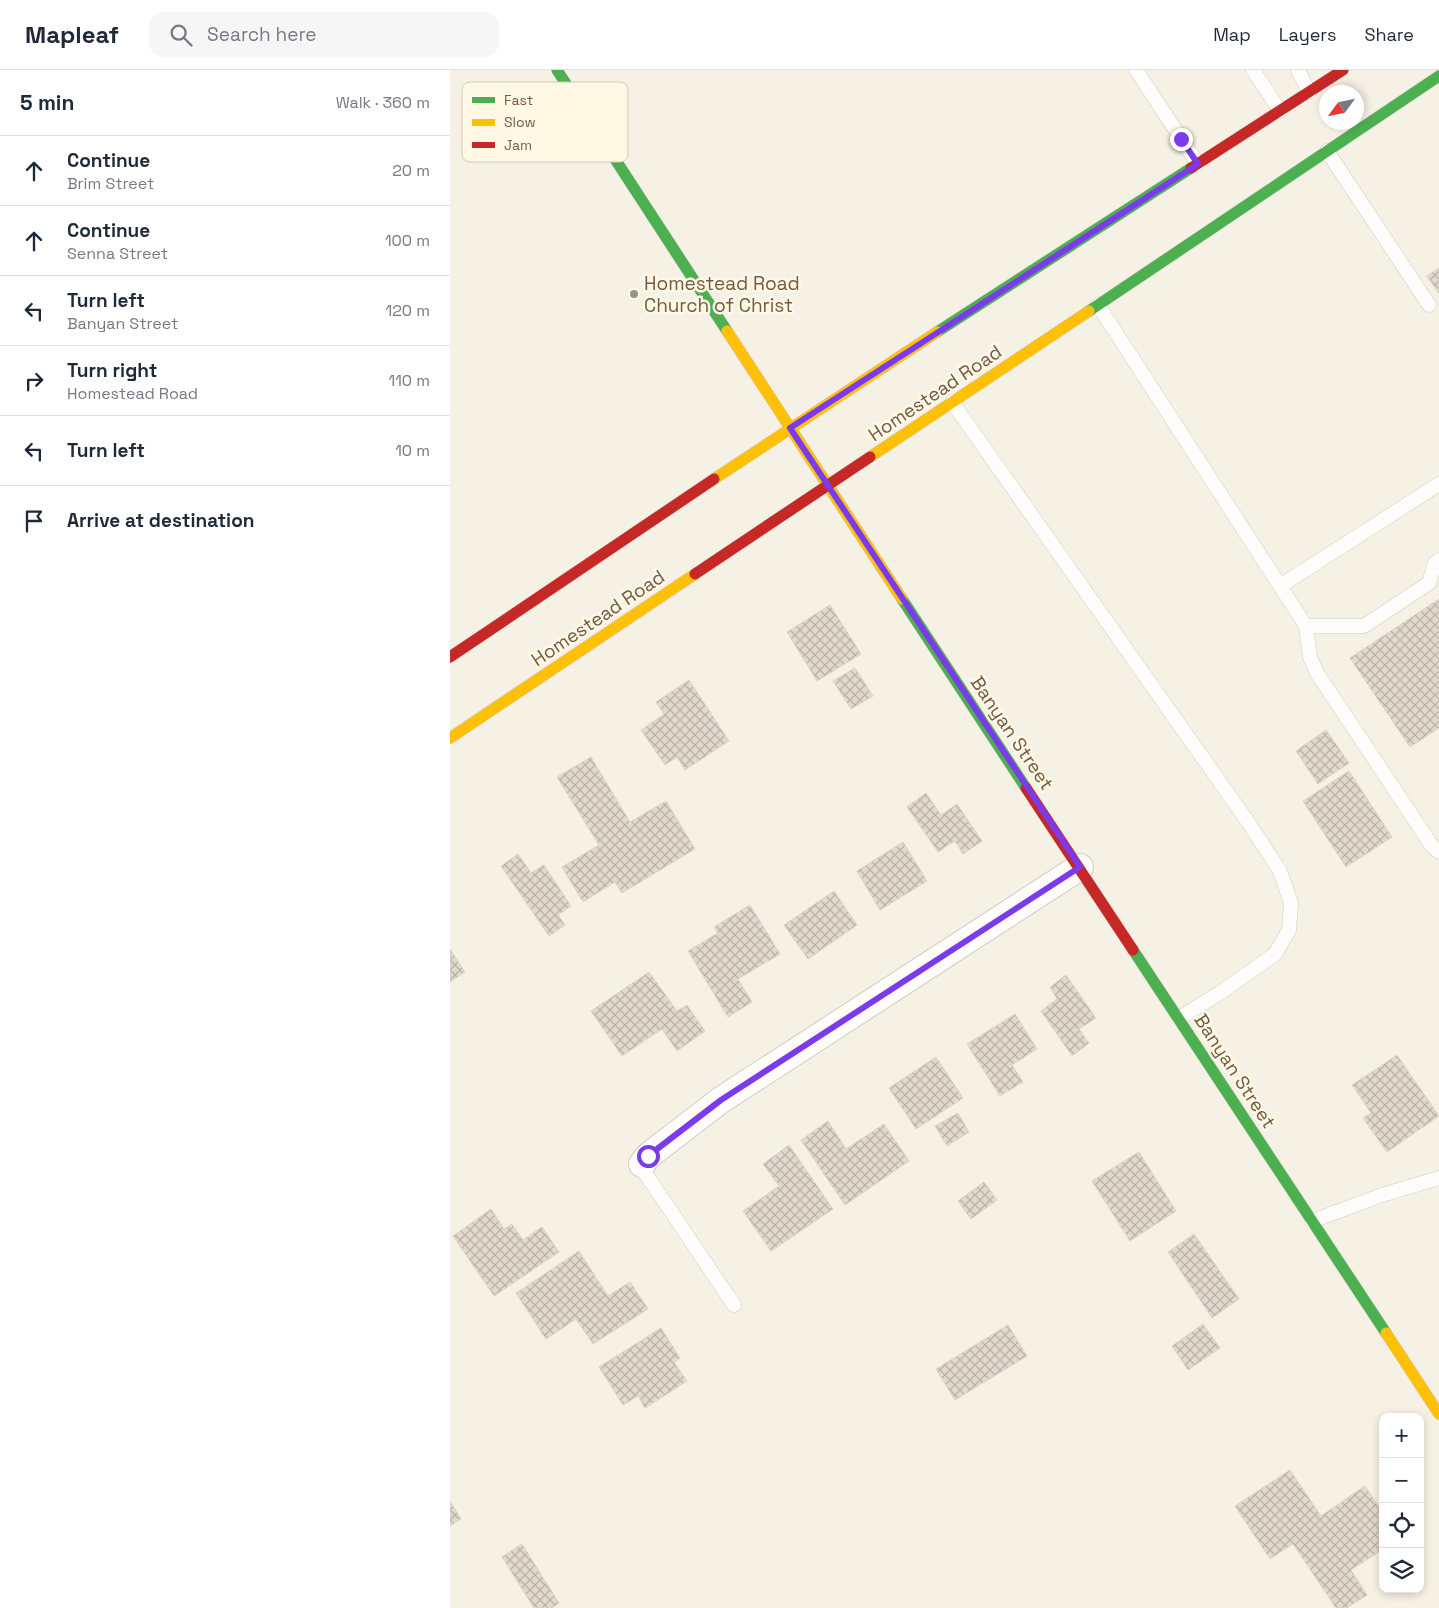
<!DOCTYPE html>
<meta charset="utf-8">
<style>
:root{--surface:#fff;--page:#f6f6f7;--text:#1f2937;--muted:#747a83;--line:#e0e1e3}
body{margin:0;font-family:"Space Grotesk",sans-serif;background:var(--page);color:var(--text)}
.controls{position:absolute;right:15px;bottom:15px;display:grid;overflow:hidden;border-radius:10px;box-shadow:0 2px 8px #0003}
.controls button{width:45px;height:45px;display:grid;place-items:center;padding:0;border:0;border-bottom:1px solid var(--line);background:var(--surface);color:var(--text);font:25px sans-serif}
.compass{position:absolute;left:869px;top:15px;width:45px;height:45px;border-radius:50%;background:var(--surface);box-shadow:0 2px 8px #0003;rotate:237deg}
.stop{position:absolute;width:15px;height:15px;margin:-11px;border:4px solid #7c3aed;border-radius:50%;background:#fff}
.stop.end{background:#7c3aed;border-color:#fff;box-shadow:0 1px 5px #0008}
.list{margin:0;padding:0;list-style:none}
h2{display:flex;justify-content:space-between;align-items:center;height:65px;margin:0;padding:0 20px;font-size:21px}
h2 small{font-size:16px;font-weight:400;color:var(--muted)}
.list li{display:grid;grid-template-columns:32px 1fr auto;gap:15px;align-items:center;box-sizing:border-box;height:70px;padding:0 20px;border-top:1px solid var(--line)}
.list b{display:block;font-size:19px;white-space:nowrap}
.list p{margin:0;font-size:16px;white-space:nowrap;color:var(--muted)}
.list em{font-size:16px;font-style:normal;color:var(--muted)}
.icon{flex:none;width:28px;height:28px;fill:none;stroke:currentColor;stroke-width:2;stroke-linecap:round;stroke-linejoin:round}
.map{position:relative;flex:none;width:989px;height:1538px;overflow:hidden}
header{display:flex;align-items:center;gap:30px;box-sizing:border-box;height:70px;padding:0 25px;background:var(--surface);border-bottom:1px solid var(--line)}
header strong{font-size:24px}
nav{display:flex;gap:28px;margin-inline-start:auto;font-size:18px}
.search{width:350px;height:45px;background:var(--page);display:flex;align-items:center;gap:12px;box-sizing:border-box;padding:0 18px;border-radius:15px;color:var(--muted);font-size:19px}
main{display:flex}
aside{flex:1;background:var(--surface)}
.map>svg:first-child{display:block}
</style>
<header>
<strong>Mapleaf</strong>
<div class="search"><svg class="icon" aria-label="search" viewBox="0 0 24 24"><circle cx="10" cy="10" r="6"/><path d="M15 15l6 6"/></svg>Search here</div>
<nav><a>Map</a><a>Layers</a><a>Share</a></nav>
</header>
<main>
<aside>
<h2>5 min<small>Walk · 360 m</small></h2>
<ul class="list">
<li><svg class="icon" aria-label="ahead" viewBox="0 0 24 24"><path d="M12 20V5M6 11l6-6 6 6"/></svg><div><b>Continue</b><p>Brim Street</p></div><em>20 m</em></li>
<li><svg class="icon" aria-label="ahead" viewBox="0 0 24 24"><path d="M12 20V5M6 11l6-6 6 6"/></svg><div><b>Continue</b><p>Senna Street</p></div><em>100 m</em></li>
<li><svg class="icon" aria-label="left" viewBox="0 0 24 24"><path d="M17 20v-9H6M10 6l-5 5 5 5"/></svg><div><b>Turn left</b><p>Banyan Street</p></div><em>120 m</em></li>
<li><svg class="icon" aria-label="right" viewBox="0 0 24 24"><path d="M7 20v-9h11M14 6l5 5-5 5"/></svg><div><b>Turn right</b><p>Homestead Road</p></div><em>110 m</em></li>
<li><svg class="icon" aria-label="left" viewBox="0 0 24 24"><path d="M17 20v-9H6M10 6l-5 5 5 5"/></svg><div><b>Turn left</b></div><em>10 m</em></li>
<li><svg class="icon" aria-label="arrive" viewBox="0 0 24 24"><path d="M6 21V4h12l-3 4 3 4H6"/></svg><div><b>Arrive at destination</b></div></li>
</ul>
</aside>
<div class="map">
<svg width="989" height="1538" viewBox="0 0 989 1538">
<defs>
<pattern id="building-cross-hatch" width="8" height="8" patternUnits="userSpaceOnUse" patternTransform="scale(1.25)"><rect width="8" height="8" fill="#e2d9cd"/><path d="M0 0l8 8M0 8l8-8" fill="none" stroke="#bcb3a8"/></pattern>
</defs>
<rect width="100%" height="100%" fill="#f6f1e5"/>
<!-- building -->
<g fill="url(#building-cross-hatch)" stroke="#ded4c7">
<polygon points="989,198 989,224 977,206"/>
<polygon points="989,529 989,658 960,677 900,588"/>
<polygon points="380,535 411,584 367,611 337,562"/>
<polygon points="405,598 423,626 401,639 383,611"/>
<polygon points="239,610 279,671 235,700 227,687 215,695 191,660 214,644 206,632"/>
<polygon points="876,660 899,693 868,714 846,681"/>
<polygon points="141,687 180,752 216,731 245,779 172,823 165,812 133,832 112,797 149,775 107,707"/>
<polygon points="899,701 942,767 896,797 853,731"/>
<polygon points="476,723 491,745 507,734 532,771 513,784 505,771 488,782 457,737"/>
<polygon points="453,772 477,811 430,840 407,801"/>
<polygon points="68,784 81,803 94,795 121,836 108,845 115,855 99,866 51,796"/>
<polygon points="384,821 407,855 358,889 334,855"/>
<polygon points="300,835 330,884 288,909 302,932 278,947 238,881 268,863 264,857"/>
<polygon points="0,879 15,902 0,912"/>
<polygon points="199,902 227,941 237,935 255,961 227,981 212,959 172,986 141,941"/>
<polygon points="616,905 646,948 629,959 639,973 622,986 591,941 607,929 600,917"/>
<polygon points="565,944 587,979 562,995 573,1012 550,1026 517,974"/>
<polygon points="947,985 989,1046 937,1082 913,1048 921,1043 902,1015"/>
<polygon points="486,987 513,1028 466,1059 439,1018"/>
<polygon points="508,1043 519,1062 497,1076 485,1056"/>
<polygon points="378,1051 396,1079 434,1054 459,1091 395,1135 351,1070"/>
<polygon points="339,1075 383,1139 321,1181 293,1141 329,1116 313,1094"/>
<polygon points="689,1082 726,1141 680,1171 642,1111"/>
<polygon points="534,1112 547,1130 521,1149 508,1131"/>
<polygon points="41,1139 54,1159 62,1154 73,1170 92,1157 109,1182 44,1226 3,1166"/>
<polygon points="744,1164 789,1229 762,1248 718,1182"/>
<polygon points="129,1181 158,1226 180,1212 198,1239 143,1274 126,1249 96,1269 66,1223"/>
<polygon points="753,1254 770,1278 738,1300 722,1276"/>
<polygon points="558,1255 577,1286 505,1330 486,1299"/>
<polygon points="211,1258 230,1288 224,1292 237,1311 195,1338 188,1326 173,1335 149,1297"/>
<polygon points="840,1400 871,1446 915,1416 933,1443 933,1479 901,1500 917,1525 897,1538 886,1538 843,1474 820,1489 785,1436"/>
<polygon points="0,1431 11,1449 0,1456"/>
<polygon points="72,1474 109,1533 102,1538 84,1538 52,1487"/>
</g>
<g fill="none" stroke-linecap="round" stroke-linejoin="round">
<defs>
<g id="lane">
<polyline points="686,0 748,94"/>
<polyline points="803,0 830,41"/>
<polyline points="848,0 859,22"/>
<polyline points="877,81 979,235"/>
<polyline points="648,235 856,556 914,556 979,513 985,493 989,490"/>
<polyline points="502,332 798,752 830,801 841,833 839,860 825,884 770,923 729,948"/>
<polyline points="830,516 989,414"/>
<polyline points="856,556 860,587 867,603 982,776 989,782"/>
<polyline points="192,1094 195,1103 284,1235"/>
<polyline points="862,1151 932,1125 989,1108"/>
</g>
<polyline id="street" points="192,1094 198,1086 271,1030 630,797"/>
<g id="fast">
<polyline points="107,0 277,261"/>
<polyline points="639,241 989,6"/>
<polyline points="487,262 741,98"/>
<polyline points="452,529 576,718"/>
<polyline points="683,880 936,1263"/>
</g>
<g id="slow">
<polyline points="277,261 452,529"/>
<polyline points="420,387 639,241"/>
<polyline points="264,409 487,262"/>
<polyline points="0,668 245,504"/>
<polyline points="936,1263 989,1344"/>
</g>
<g id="jam">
<polyline points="741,98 893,0"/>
<polyline points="245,504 420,387"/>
<polyline points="0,587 264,409"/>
<polyline points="576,718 683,880"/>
</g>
</defs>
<!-- lane casing -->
<use href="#lane" stroke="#d4ccc0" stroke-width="15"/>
<!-- street casing -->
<use href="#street" stroke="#d4ccc0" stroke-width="28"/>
<!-- fast casing -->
<use href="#fast" stroke="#d6cdc2" stroke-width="12"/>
<!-- slow casing -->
<use href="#slow" stroke="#d6cdc2" stroke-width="12"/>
<!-- jam casing -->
<use href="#jam" stroke="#d6cdc2" stroke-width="12"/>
<!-- lane -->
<use href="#lane" stroke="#fefdfb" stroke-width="14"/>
<!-- street -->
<use href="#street" stroke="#fefdfb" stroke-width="26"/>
<!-- fast -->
<use href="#fast" stroke="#4caf50" stroke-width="11"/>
<!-- slow -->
<use href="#slow" stroke="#ffc107" stroke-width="11"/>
<!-- jam -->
<use href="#jam" stroke="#c62828" stroke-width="11"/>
</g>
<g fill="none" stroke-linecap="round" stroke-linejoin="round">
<!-- route -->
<polyline stroke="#7c3aed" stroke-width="6" points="198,1086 271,1030 630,797 340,358 748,94 731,69"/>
</g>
<!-- markers -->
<circle fill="#a0907e" stroke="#fff8e5" stroke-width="2" cx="184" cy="224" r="5"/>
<g text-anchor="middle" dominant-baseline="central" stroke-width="5" stroke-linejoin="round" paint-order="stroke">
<!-- poi labels -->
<g font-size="19" fill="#725b46" stroke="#fff8e5" text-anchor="start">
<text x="194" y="213">Homestead Road<tspan x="194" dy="22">Church of Christ</tspan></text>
</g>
<!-- street labels -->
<g font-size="19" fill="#725b46" stroke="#fff8e5">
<text transform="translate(485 323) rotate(-34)">Homestead Road</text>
<text transform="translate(148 548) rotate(-34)">Homestead Road</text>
<text transform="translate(562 663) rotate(56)">Banyan Street</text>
<text transform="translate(785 1001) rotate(57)">Banyan Street</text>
</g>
</g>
<!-- legend -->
<rect x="12" y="12" width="166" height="80" rx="8" fill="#fff8e5" stroke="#d5c9b5" stroke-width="1"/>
<rect x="22" y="27" width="23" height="6" fill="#4caf50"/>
<rect x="22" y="49" width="23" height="7" fill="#ffc107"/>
<rect x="22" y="72" width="23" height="6" fill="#c62828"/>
<g font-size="14" fill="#725b46">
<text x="54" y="35">Fast</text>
<text x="54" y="57">Slow</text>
<text x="54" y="80">Jam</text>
</g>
</svg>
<div class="controls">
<button>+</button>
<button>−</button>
<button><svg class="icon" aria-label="locate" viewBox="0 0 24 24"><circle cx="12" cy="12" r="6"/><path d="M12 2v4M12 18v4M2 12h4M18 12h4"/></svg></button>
<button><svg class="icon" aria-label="layers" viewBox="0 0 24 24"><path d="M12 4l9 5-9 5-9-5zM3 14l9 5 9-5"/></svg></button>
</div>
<svg class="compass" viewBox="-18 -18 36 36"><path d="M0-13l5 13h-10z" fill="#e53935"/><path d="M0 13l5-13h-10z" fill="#747a83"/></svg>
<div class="stop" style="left:198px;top:1086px"></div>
<div class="stop end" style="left:731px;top:69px"></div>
</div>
</main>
